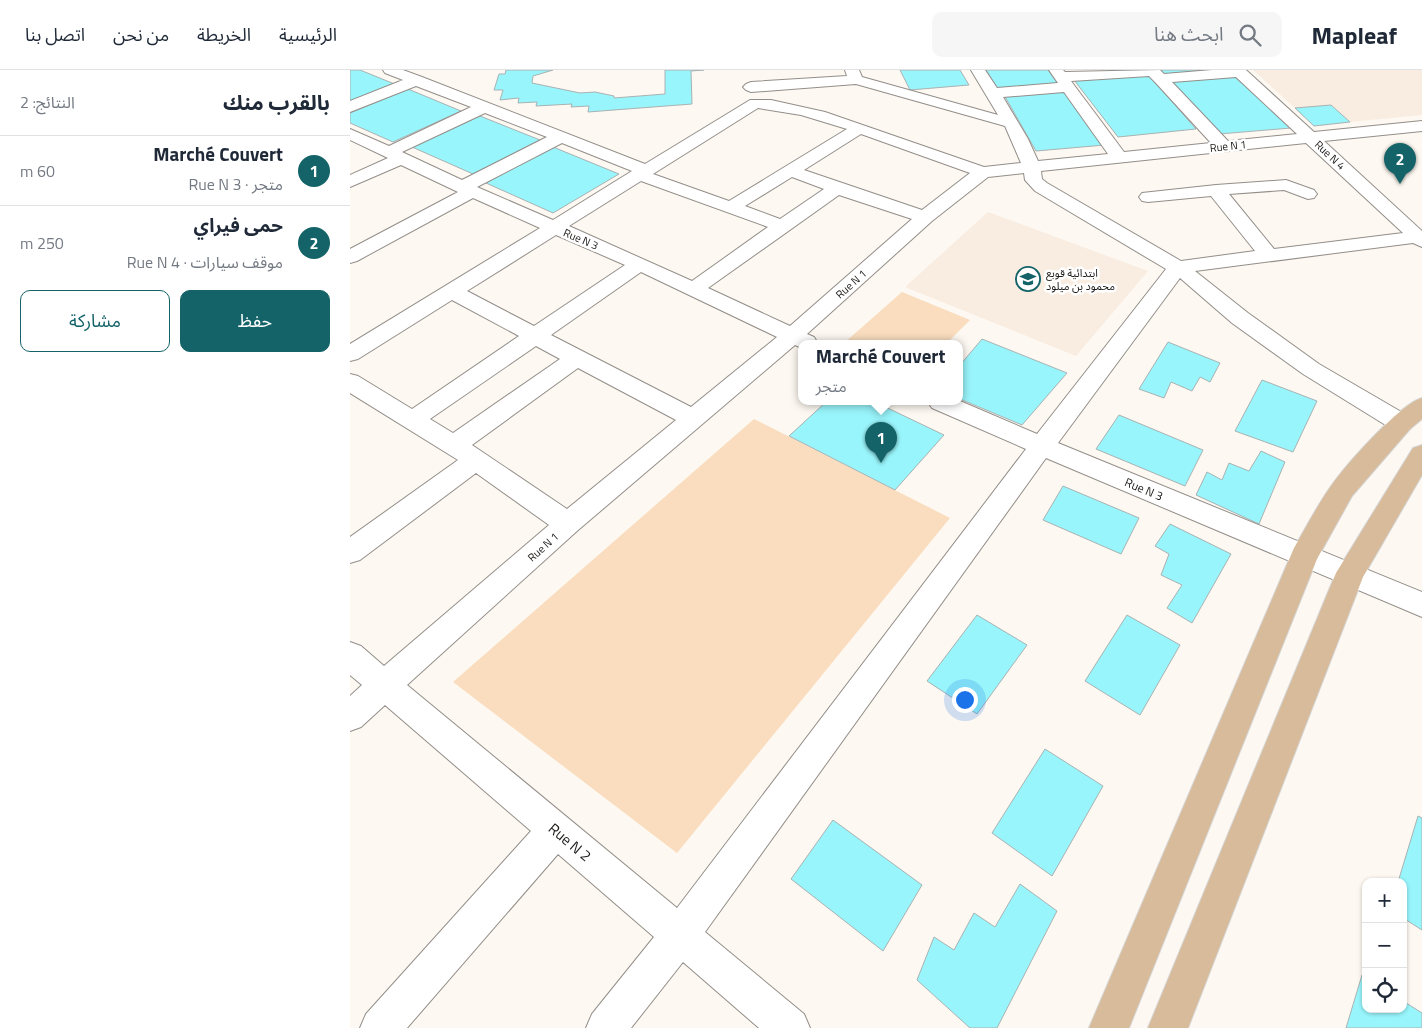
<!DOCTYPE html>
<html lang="ar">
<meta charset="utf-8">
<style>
:root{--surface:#fff;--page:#f6f6f7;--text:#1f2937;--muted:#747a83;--line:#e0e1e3;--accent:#136368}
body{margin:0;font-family:"Titillium Web","Noto Sans Arabic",sans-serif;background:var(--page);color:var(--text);direction:rtl}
.controls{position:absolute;right:15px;bottom:15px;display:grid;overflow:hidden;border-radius:10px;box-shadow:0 1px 4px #0004}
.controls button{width:45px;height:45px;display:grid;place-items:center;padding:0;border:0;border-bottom:1px solid var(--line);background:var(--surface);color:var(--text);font:25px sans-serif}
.you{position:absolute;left:614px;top:629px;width:18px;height:18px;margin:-12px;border:4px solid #fff;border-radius:50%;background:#1a73e8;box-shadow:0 0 0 8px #1a73e833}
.badge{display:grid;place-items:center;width:32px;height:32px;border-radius:50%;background:var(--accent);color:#fff;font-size:16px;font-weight:700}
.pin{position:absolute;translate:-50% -41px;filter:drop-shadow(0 1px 2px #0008)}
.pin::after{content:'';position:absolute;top:26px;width:18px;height:15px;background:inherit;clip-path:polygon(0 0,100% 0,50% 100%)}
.popup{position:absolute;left:448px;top:270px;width:165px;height:65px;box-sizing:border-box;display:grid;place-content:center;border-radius:10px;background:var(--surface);filter:drop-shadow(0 1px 4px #0005);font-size:16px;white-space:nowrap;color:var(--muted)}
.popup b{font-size:19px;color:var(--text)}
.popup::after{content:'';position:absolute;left:50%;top:100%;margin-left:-10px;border:10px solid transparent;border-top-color:var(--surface)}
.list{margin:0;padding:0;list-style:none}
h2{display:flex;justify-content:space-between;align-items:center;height:65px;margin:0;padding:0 20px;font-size:21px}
h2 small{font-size:16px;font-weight:400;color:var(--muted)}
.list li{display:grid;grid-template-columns:32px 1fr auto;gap:15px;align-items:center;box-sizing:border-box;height:70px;padding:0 20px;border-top:1px solid var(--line)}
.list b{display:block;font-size:19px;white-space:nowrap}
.list p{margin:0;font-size:16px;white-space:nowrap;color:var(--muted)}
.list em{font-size:16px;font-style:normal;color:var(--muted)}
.actions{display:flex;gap:10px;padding:15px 20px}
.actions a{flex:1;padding:11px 0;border:1px solid var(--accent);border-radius:10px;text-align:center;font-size:18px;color:var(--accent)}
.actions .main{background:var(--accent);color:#fff}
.icon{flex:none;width:28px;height:28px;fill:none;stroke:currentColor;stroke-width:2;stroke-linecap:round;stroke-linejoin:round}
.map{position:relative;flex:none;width:1072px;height:958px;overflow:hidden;direction:ltr}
header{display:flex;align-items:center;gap:30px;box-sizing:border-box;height:70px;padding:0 25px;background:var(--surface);border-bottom:1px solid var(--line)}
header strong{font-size:24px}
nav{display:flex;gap:28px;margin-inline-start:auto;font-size:18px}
.search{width:350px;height:45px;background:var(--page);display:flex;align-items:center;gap:12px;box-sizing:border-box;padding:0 18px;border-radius:10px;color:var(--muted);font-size:19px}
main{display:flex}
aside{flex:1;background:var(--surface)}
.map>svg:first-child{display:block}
</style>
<header>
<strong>Mapleaf</strong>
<div class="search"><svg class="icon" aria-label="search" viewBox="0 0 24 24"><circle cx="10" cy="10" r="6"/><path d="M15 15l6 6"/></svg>ابحث هنا</div>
<nav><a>الرئيسية</a><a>الخريطة</a><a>من نحن</a><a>اتصل بنا</a></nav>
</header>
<main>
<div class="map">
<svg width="1072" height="958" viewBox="0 0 1072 958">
<rect width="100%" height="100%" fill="#fdf8f1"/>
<!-- built -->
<g fill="#f9ede1">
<polygon points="903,0 1072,0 1072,45 1000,52 981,35 945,38"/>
<polygon points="638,142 798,201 726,286 555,217"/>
</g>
<!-- green -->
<g fill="#faddbe">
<polygon points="552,222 620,250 596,274 493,274"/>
<polygon points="404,349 600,448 327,783 103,612"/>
</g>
<!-- building -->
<g fill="#98f5fb" stroke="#a9b2b3">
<polygon points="0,0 10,0 47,15 0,35"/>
<polygon points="156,0 203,0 183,6 182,13 230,23 245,22 264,26 264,28 315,24 315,0 354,0 341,1 342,34 238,42 239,36 221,37 222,34 186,36 187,32 168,33 169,28 150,30 153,20 144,20 149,4 155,4"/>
<polygon points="550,0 610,0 619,15 560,20"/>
<polygon points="636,0 698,0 708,14 648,19"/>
<polygon points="808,0 873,0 813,5"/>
<polygon points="797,3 846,59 768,67 724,10"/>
<polygon points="883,5 941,58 869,64 818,11"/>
<polygon points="58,19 111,41 43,72 0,53 0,43"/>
<polygon points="713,19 755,75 686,81 654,25"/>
<polygon points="981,35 1000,52 964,56 945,38"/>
<polygon points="130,46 190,70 123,104 62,77"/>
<polygon points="203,77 269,104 203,143 136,113"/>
<polygon points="632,269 717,303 672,355 610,329 610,295"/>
<polygon points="818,272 870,293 860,312 850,307 842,321 821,312 814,328 789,319"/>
<polygon points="912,310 967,331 943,382 885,361"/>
<polygon points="476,332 525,332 594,365 545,420 439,366"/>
<polygon points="769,345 853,380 835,416 746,379"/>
<polygon points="911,381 935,392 909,454 846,425 857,402 872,410 879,393 899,401"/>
<polygon points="713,416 789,448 771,484 693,450"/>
<polygon points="820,454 881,484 842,553 817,538 832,515 811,505 819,484 805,476"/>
<polygon points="627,545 677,575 627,644 577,611"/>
<polygon points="777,545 830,575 790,645 735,611"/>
<polygon points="695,679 753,716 702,806 642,763"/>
<polygon points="1068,746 1072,748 1072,860 1053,848 1053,812 1048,812"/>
<polygon points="483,750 572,815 533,881 441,809"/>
<polygon points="670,814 707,841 647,958 620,958 567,910 584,867 604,880 624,843 645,857"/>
<polygon points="1012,905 1016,907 1016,939 1053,939 1053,931 1072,943 1072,958 996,958"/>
</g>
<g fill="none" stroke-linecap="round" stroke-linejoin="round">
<defs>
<path id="minor" d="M33 0H53L72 7 295 94 400 30H421L475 42 634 97 671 93 655 56 506 14 401 22 396 20 393 17 396 14 401 12 497 6 495 0H509L512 7 648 45 621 0H635L647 18 708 13 699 0H713L715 2 810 0 814 4 862 0H896L964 62 1072 51V61L974 71 1072 161V177L1063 173 845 201 898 243 969 294 1060 347 1063 353 1060 359 1051 362 1042 359 953 304 882 253 830 208 708 373 1072 522V547L696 388 355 862 454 944 460 958H409L333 892 281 958H236L242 944 304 867 208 784 57 958H10L16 944 181 761 35 635 11 657 0 661V626L12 615 0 605V572L11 576 34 596 199 455 126 403 10 490 0 493V467L108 390 0 323V304L8 306 62 339 169 266 102 230 8 289 0 291V274L190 158 123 128 7 191 0 193V179L108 122 51 95 0 117V105L38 88 0 70V59L39 76 121 37 66 16 0 42V31L53 10 35 3ZM799 6 805 12 861 73 774 82 721 11ZM886 7 947 64 878 71 822 12ZM714 22 758 84 688 91 678 69 653 27ZM408 38 451 45 497 59 379 131 303 104ZM135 43 197 67 112 110 52 82ZM511 64 620 103 572 140 454 100ZM212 73 282 101 203 150 127 117ZM956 73 1053 163 924 179 879 124 934 120 958 129 964 128 967 124 964 120 936 110 866 115 792 123 789 127 792 131 798 132 861 126 905 181 831 191 697 113 692 109 691 101ZM674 103 675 110 685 121 816 199 687 364 610 331 578 332 582 338 676 379 327 838 57 615 227 461 445 275 452 278V274H466L467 272 464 267 457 264 582 151 638 107ZM442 107 474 119 430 149 395 136ZM291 111 418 157 342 211 219 156ZM489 125 562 149 440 256 358 218ZM206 165 275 195 184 256 117 221ZM291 202 427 267 341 337 201 265ZM186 276 210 289 103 363 80 349ZM228 298 326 350 217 439 122 375Z"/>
<g id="major">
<path d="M1072 328V349L1060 359 1002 426 967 489 779 958H739L944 478C957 456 969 432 984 412 999 392 1050 334 1072 328Z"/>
<polygon points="1072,375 1072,405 1013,507 838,958 798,958 986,503 1063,378"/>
</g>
</defs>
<!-- minor casing -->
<use href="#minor" stroke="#938e89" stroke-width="2"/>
<!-- major casing -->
<use href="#major" stroke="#d6d6d5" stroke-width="2"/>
<!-- minor -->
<use href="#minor" fill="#fff" fill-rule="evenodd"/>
<!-- major -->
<use href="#major" fill="#d7bb9b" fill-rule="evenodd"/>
</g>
<!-- icons -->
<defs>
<symbol id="school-ring" viewBox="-11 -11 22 22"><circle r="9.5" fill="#fff" stroke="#136368" stroke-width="1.5"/><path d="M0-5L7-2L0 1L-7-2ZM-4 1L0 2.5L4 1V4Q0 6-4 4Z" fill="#136368"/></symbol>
</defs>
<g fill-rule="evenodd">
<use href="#school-ring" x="664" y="195" width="28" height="28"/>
</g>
<g text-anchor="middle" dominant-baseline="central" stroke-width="5" stroke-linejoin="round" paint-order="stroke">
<!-- far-street labels -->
<g font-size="11" fill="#1c1a18" stroke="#fff">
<text transform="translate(878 76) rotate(-6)">Rue N 1</text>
<text transform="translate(980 85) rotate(43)">Rue N 4</text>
<text transform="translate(231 169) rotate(23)">Rue N 3</text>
<text transform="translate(501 214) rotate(-42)">Rue N 1</text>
<text transform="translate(193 477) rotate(-42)">Rue N 1</text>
</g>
<!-- far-poi labels -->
<g font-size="11" fill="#1c1a18" stroke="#fff" text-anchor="start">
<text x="696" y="203">ابتدائية قوبع<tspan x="696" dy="13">محمود بن ميلود</tspan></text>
</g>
<!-- street labels -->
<g font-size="12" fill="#1c1a18" stroke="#fff">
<text transform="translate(794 419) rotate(23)">Rue N 3</text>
</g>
<!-- near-street labels -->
<g font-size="15" fill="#1c1a18" stroke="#fff">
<text transform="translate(220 772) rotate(40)">Rue N 2</text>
</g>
</g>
</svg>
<div class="controls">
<button>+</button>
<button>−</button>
<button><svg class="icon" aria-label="locate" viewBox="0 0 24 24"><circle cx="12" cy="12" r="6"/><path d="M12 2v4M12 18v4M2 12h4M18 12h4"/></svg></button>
</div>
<div class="you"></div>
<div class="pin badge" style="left:531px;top:393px">1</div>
<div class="popup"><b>Marché Couvert</b>متجر</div>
<div class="pin badge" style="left:1050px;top:114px">2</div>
</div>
<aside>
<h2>بالقرب منك<small>النتائج: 2</small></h2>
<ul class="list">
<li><span class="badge">1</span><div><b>Marché Couvert</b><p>متجر · Rue N 3</p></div><em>60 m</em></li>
<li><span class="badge">2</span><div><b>حمى فيراي</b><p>موقف سيارات · Rue N 4</p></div><em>250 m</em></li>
</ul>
<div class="actions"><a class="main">حفظ</a><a>مشاركة</a></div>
</aside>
</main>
